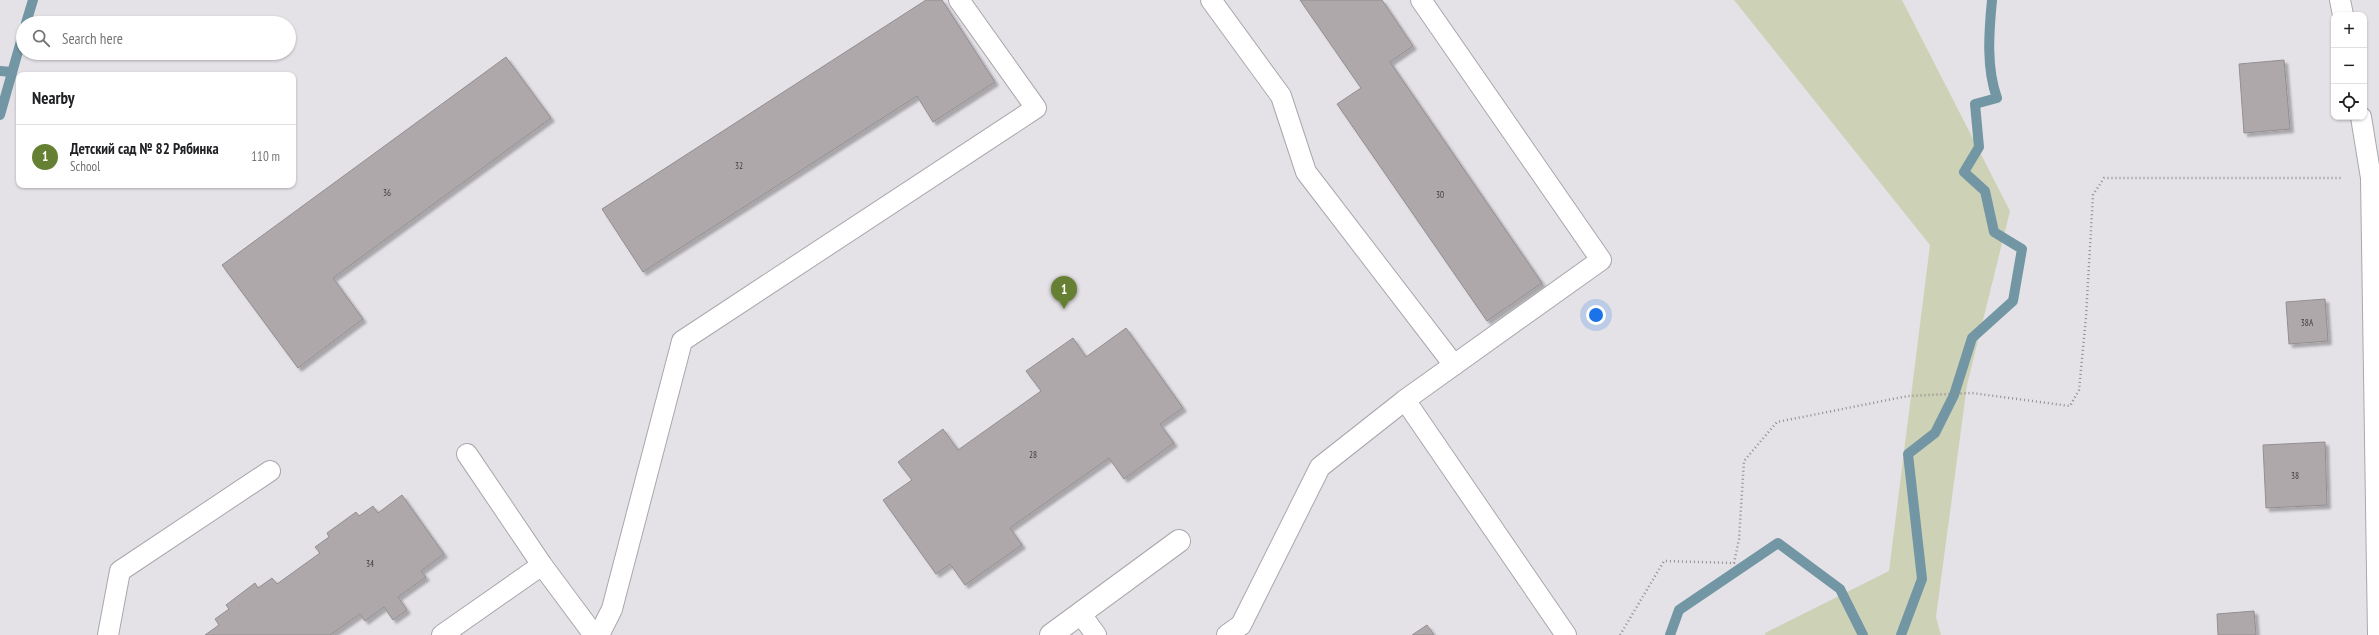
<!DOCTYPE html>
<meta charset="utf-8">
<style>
:root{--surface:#fff;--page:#f6f6f6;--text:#202124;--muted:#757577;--line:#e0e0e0;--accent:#668033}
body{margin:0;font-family:"PT Sans Narrow",sans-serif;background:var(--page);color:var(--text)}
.controls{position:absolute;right:12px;top:12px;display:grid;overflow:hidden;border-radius:8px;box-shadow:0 1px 3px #0004}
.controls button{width:36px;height:36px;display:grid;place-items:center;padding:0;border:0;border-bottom:1px solid var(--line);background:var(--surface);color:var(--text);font:20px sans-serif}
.you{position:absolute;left:1596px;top:315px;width:14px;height:14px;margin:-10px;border:3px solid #fff;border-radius:50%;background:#1a73e8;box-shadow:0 0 0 6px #1a73e833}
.badge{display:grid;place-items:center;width:26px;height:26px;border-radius:50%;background:var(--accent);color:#fff;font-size:13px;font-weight:700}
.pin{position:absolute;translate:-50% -33px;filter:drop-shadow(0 1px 2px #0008)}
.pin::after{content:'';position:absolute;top:21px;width:14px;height:12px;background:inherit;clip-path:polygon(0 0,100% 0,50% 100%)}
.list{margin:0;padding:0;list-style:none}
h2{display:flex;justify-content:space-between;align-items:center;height:52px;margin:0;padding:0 16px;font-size:17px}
h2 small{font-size:13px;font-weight:400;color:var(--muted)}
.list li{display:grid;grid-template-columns:26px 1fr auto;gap:12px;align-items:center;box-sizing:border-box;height:64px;padding:0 16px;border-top:1px solid var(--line)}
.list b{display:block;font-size:15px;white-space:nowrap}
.list p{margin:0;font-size:13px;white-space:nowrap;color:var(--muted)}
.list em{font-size:13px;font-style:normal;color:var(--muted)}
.icon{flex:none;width:22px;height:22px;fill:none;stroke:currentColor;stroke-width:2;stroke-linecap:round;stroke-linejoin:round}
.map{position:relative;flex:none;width:2379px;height:635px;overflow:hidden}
.search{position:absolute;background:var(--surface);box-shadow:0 1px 3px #0004;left:16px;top:16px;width:280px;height:44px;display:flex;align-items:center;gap:10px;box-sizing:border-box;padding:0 14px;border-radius:22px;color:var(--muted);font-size:15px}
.panel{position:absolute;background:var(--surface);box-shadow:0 1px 3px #0004;left:16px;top:72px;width:280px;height:116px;border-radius:8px}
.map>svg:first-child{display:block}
</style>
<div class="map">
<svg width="2379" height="635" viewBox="0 0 2379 635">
<defs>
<filter id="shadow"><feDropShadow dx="3.5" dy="3.5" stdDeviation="1" flood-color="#0004"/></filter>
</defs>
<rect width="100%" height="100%" fill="#e5e2e7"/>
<!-- green -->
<polygon fill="#cdd2b6" points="1734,0 1902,0 2010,211 1967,385 1936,617 1941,635 1765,635 1765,633 1889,571 1930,245"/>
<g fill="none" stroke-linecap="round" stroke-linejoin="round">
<!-- stream -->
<g stroke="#7296a3" stroke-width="10">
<polyline points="26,23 33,0"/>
<polyline points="0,71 12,72"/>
<polyline points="0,115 23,34"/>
<polyline points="1670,635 1679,610 1778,543 1840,589 1863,635"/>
<path d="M1901 635 1922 579 1908 454 1935 433 1954 395 1972 338 2013 301 2022 249 1994 232 1985 191 1964 172 1979 147 1975 104 1997 98C1986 68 1989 31 1992 0"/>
</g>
</g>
<!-- building -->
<g fill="#aea8aa" stroke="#938e90" filter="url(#shadow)">
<polygon points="926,0 942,0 995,82 933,122 917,96 643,272 602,209"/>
<polygon points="1300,0 1382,0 1413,46 1390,62 1542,283 1487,321 1337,104 1361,88"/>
<polygon points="506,57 551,118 333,278 363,319 298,368 222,265"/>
<polygon points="2284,60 2290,129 2244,133 2239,64"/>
<polygon points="2325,299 2328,341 2289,344 2286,302"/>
<polygon points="1126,328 1183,408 1160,424 1174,443 1124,479 1109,458 1010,528 1022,545 965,585 950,564 936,574 883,500 912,480 898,462 943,429 958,450 1041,391 1026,371 1073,338 1086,357"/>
<polygon points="2325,442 2327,505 2266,508 2263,445"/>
<polygon points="402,495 444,554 421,571 426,577 398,597 407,610 393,620 384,607 365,621 360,614 330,635 205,635 219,625 215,619 229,609 226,605 255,583 258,588 272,578 277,584 320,553 315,547 329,537 327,533 356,512 359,516 373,506 378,513"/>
<polygon points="2254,611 2256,635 2218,635 2217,614"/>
<polygon points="1427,625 1434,635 1412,635"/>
</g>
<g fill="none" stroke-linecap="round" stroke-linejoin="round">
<defs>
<g id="lane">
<polyline points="1211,0 1281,96 1306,172 1454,365"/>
<polyline points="2340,0 2343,15"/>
<polyline points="2361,117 2371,178"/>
<polyline points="1405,400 1566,635"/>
<polyline points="467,454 542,565 594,635"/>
<polyline points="1080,613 1096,635"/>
<polyline points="108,635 120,571 270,471"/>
<polyline points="442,635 542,565"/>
<polyline points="599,635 612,609 682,341 1036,108 959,0"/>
<polyline points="1227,635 1241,625 1320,467 1405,400 1601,260 1421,0"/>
<polyline points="2378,635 2371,178 2379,178"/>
</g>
<polyline id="street" points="1051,635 1179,541"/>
</defs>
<!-- lane casing -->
<use href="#lane" stroke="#a9a7ac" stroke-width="22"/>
<!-- street casing -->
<use href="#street" stroke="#a9a7ac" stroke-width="24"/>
<!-- path -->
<polyline stroke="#918e92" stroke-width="2.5" stroke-dasharray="1 3" stroke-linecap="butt" points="1620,635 1664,561 1734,563 1739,539 1744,461 1777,422 1908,396 1972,393 2070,406 2079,390 2086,317 2093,195 2104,178 2343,178"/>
<!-- lane -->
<use href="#lane" stroke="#fff" stroke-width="20"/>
<!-- street -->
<use href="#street" stroke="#fff" stroke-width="22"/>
</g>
<g text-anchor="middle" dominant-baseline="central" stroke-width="3" stroke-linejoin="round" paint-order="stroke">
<!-- number labels -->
<g font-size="9" fill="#3e3c3e">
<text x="739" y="165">32</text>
<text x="387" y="192">36</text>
<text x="1440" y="194">30</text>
<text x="2307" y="322">38А</text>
<text x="1033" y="454">28</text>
<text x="2295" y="475">38</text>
<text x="370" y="563">34</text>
</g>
</g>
</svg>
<div class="controls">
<button>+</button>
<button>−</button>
<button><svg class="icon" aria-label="locate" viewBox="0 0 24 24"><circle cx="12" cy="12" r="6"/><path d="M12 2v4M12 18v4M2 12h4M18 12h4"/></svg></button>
</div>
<div class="you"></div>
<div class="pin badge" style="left:1064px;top:309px">1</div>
<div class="search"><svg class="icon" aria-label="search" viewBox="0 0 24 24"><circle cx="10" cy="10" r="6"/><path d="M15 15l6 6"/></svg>Search here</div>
<section class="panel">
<h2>Nearby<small></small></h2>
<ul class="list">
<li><span class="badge">1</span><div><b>Детский сад № 82 Рябинка</b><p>School</p></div><em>110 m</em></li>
</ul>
</section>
</div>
